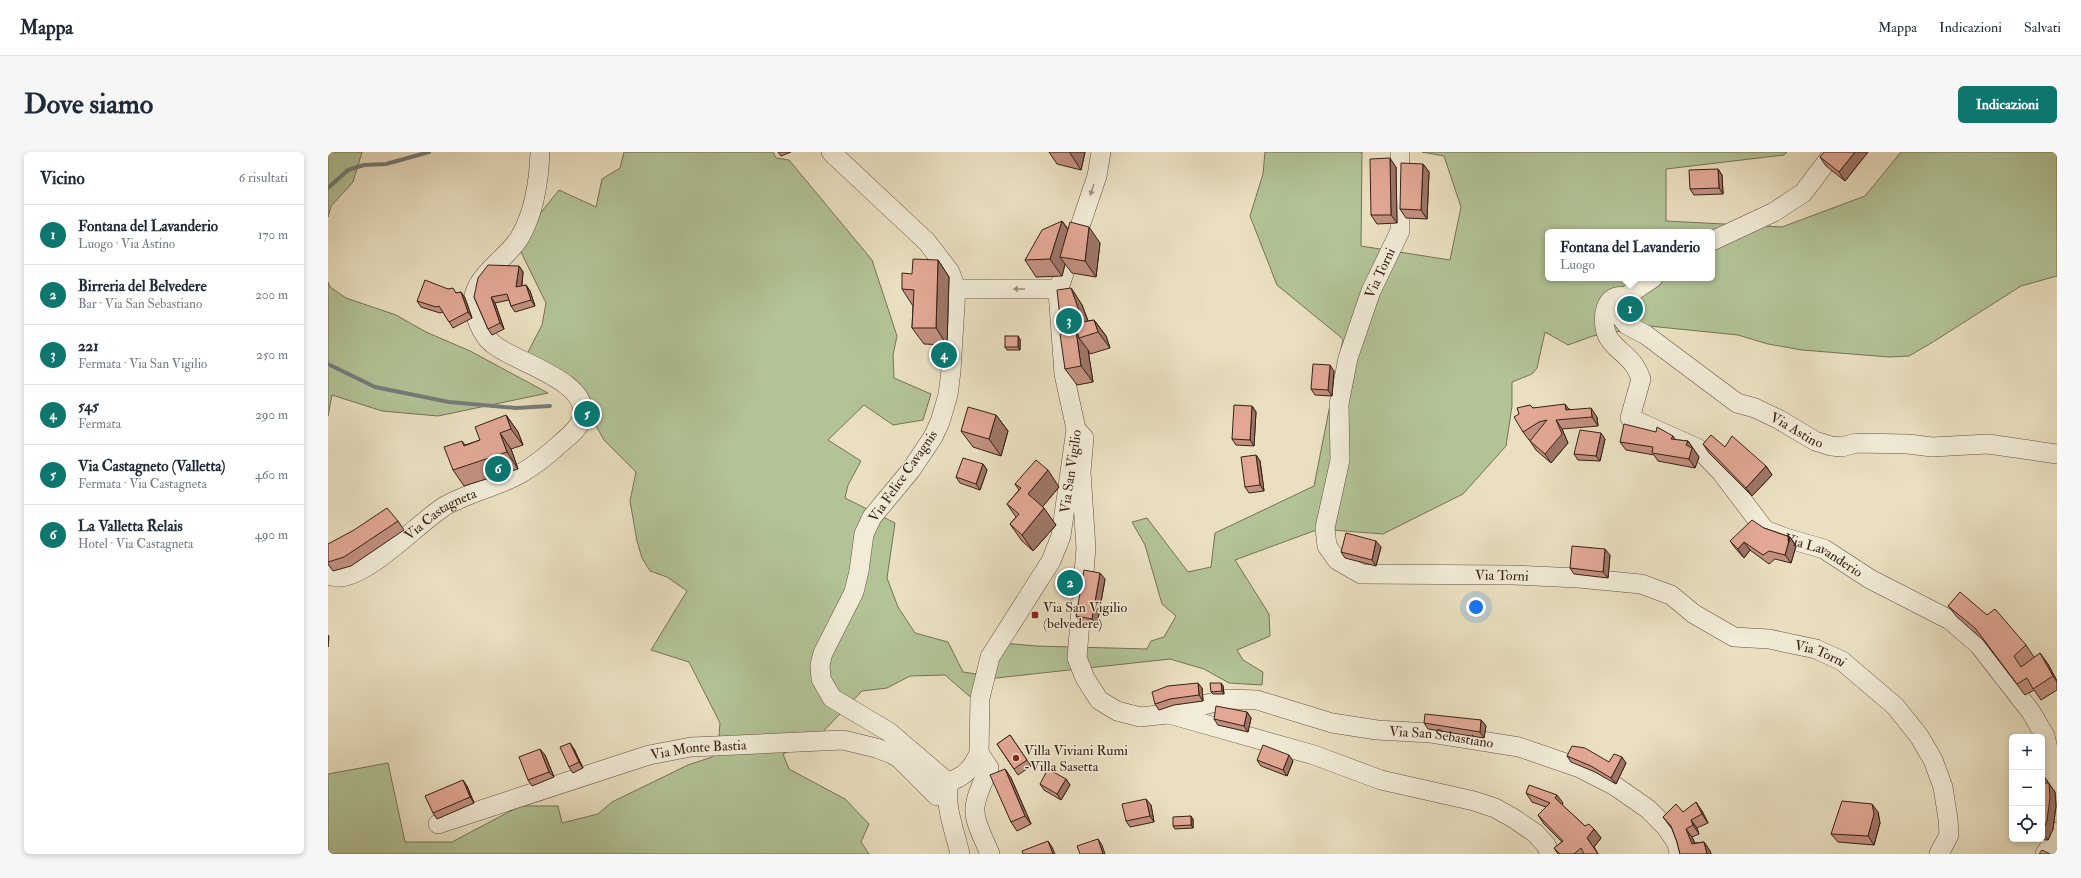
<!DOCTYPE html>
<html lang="it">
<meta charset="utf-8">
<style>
:root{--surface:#fff;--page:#f6f6f7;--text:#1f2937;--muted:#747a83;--line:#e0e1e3;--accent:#0f766e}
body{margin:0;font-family:"IM FELL Double Pica",serif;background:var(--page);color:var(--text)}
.controls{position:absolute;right:12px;bottom:12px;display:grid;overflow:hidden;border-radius:6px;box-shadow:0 2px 6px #0003}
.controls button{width:36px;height:36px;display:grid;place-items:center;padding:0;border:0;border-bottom:1px solid var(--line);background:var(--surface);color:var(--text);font:20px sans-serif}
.you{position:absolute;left:1148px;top:455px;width:14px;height:14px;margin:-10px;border:3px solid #fff;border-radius:50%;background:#1a73e8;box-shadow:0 0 0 6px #1a73e833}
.badge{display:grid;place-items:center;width:26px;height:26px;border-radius:50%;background:var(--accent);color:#fff;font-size:13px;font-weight:700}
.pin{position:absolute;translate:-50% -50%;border:2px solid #fff;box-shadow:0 1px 4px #0006}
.popup{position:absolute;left:1217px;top:77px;width:170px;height:52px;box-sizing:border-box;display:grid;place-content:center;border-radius:6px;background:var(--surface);filter:drop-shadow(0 1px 3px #0005);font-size:13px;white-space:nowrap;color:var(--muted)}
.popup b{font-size:15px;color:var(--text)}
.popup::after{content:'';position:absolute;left:50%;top:100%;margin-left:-8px;border:8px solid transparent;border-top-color:var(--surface)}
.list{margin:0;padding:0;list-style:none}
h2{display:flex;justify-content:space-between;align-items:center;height:52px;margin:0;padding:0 16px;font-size:17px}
h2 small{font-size:13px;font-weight:400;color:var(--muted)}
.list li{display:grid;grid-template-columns:26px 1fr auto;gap:12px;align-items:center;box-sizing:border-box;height:60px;padding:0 16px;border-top:1px solid var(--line)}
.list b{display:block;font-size:15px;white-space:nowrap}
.list p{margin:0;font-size:13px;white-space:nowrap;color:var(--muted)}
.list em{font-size:13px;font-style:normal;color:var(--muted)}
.icon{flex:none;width:22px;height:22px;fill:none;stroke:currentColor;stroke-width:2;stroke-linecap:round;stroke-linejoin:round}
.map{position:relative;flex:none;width:1729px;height:702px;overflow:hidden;border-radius:6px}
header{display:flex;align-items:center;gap:24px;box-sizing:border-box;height:56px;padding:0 20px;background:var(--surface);border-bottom:1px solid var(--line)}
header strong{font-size:19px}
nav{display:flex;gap:22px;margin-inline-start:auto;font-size:14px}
.intro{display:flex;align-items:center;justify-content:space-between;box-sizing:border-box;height:96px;padding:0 24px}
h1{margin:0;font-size:28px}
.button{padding:10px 18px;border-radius:6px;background:var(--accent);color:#fff;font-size:14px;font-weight:700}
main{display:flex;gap:24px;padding:0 24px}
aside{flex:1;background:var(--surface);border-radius:6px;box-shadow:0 2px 6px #0003}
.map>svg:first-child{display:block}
</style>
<header>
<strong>Mappa</strong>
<nav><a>Mappa</a><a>Indicazioni</a><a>Salvati</a></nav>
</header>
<div class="intro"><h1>Dove siamo</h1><a class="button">Indicazioni</a></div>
<main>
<aside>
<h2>Vicino<small>6 risultati</small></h2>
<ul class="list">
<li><span class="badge">1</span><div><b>Fontana del Lavanderio</b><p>Luogo · Via Astino</p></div><em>170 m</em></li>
<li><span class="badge">2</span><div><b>Birreria del Belvedere</b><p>Bar · Via San Sebastiano</p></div><em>200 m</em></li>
<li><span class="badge">3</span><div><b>221</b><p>Fermata · Via San Vigilio</p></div><em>250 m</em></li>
<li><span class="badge">4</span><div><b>545</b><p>Fermata</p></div><em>290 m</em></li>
<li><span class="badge">5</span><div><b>Via Castagneto (Valletta)</b><p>Fermata · Via Castagneta</p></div><em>460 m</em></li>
<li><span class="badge">6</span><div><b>La Valletta Relais</b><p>Hotel · Via Castagneta</p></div><em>490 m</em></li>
</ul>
</aside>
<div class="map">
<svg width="1729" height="702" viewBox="0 0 1729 702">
<rect width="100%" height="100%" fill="#eae0c1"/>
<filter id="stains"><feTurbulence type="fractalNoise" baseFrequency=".005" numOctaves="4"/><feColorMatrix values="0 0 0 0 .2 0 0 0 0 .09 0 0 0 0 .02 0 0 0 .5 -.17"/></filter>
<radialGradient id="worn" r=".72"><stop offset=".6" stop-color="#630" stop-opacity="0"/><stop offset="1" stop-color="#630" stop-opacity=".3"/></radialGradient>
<!-- green -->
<g fill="#b2c396" stroke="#757256" fill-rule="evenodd">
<polygon points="0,0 34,0 25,30 3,54 0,65"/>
<path d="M296 0H445L448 6 461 8 544 108 569 184 565 203 566 226 603 242 595 268 565 273 536 253 500 288 533 309 520 333 517 346 567 371 559 426 570 455 587 481 620 490 635 520 648 522 662 490 709 494 819 497 823 489 836 485 848 464 834 452 817 393 804 370 819 366 860 420 883 415 887 381 986 334 1015 187 949 133 922 64 935 22 937 0H1034L1033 94 1122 108 1133 55 1116 4 1094 0H1459L1456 3 1338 17V69L1454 75 1537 44 1573 0H1729V124L1693 134 1605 190 1581 204 1561 205 1474 198 1440 192 1410 183 1321 174 1265 184 1240 193 1217 180 1209 216 1204 222 1184 230V254L1178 294 1135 342 1055 382 991 377 907 408 941 462 942 484 909 498 915 508 935 520 934 533 901 531 876 517 842 507 659 527 655 556 617 523 582 524 559 536 534 539 489 586 455 602 461 617 517 647 541 672 533 690 541 702H0V622L60 611 77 690H124L192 654H230L234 671 270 662 284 650 360 613 384 605 391 585 392 571 361 510 323 498 359 439 339 425 322 419 314 406 309 389 302 349 308 320 276 288 258 256 199 202 214 173 218 151 192 98 210 64 231 38 268 55 274 27 292 16ZM1220 80H1384V126H1220Z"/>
<polygon points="0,130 2,135 18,146 68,163 98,180 142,199 220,241 110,264 54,259 4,243 0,264"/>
</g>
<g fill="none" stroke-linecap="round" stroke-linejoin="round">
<!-- stream -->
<g stroke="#757c7a" stroke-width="4">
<polyline points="0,36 20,18 36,13 58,12 101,0"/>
<polyline points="0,212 47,235 121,250 188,256 222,254"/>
</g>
<defs>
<g id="minor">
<polyline points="503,0 599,90 622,120 628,137 623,219 620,243 612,270 605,285 583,318 544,365 536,382 531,419 526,440 495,501 492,513 493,527 504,546 561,580 616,627 622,629"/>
<path id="s1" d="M1072 0V79L1043 139 1020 206 1011 252 1012 308 997 376 999 394 1009 408 1033 422 1185 423 1250 426 1313 432 1343 443 1366 462 1406 485 1441 487 1488 497 1514 509 1567 554 1591 584 1605 608 1615 635 1620 667 1621 683 1611 702"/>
<polyline points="1384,89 1446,60 1475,41 1506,0"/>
<path id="s2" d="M1325 126 1297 145 1292 164 1299 173 1318 183 1409 251 1427 256 1452 268 1487 289 1503 294 1514 295 1528 291 1580 292 1604 295 1660 292 1729 302"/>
<polyline points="628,137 725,137 730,139"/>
<path id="s3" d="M1297 145C1276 140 1273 168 1279 183 1284 195 1299 202 1306 213 1309 217 1311 222 1313 227L1302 266 1371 297 1393 320 1437 378 1458 386 1496 397 1542 427 1622 468 1651 493 1703 560 1717 584 1729 636"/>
<path id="s4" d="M748 277 756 286 753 320 758 396 749 506 757 526 771 548 789 559 812 565 840 562 899 547 929 548 1004 571 1049 578 1103 581 1191 595 1252 616 1287 634 1320 657 1338 675 1349 691 1351 702"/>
<path id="s5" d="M0 423C4 424 9 426 13 425 44 421 89 372 117 354 140 341 168 335 192 322 206 314 221 302 233 291 241 284 251 277 254 266 264 229 186 210 165 192 156 185 152 175 148 165 134 128 177 111 192 85 207 59 211 29 212 0"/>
<polyline points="841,562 986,603 1053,628 1146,649 1167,656 1185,666 1207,681 1218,693 1222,702"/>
<path d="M651 601 661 616C641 661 643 658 662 702"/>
<path id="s6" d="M622 629C637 625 645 615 651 601L652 546 662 505 723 409 733 384 748 277 736 222 730 139 769 24 773 0"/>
<path d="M622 630C614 648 628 683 632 702"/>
<path id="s7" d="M110 672 321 603 363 595 387 594 515 588 548 596 564 602 572 607 609 644 614 643 619 636"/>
<polyline points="1717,702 1728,686 1729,680"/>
</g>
</defs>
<!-- minor casing -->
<use href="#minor" stroke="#645040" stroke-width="20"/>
<!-- minor -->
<use href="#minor" stroke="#f1ebd7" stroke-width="19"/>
</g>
<!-- wall -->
<g fill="#c29080" stroke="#382015">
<polygon points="450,0 463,0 453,4"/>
<polygon points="721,0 757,0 753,18 729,12"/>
<polygon points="1540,0 1517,29 1498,14 1492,5"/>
<polygon points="1095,12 1101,20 1099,67 1078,66 1072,57"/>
<polygon points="1068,15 1069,71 1049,72 1043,63"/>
<polygon points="1390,17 1394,23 1395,42 1366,43 1362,37"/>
<polygon points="734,69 740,77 772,91 768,125 744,121 737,112 734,124 708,125 697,108"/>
<polygon points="610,108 621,125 619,193 596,192 584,176 585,154 574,137 584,122"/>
<polygon points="191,114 195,120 194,134 198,133 202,139 207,154 187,160 183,154 181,148 167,151 176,177 164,183 160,177 146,145"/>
<polygon points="743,136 754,153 760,169 766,168 778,184 782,196 762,202 760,198 765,230 749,233 737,217 738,181 733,174"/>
<polygon points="133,140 137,146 144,166 125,176 115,160 112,161 93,155 89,149"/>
<polygon points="692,187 692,198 679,198 677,195"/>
<polygon points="1006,219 1004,244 987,243 983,237"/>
<polygon points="924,254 928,260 926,294 908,293 904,287"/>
<polygon points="1205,256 1241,257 1269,265 1270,274 1234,277 1240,291 1223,311 1208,298 1202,289 1202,288 1201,288 1195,280"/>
<polygon points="178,263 190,280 195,293 183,297 190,317 136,334 125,318 134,289 137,293 152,288"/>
<polygon points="668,263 680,279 673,304 645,295 633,279"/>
<polygon points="1277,287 1272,309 1250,308 1246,302"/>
<polygon points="1348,288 1360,289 1371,305 1367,316 1330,309 1326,303 1298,298 1292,290"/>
<polygon points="1375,292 1397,295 1438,314 1444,323 1424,344 1381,301"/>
<polygon points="928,303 932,309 936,339 921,341 917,335"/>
<polygon points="655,312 659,318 652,338 632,331 628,325"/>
<polygon points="687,332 731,335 714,355 728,373 705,399 694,389 682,372 688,365 679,352 691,338"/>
<polygon points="70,369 76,378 23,414 5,419 0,412 0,392"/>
<polygon points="1436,376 1462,385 1468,394 1463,411 1447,407 1441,412 1422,398 1416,406 1408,397 1402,389"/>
<polygon points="1053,395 1048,414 1017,406 1013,400"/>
<polygon points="1282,403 1280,426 1246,422 1242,416"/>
<polygon points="777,427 769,473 752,470 748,464"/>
<polygon points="1620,454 1659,463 1698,493 1706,505 1720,512 1729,529 1729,538 1713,548 1706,538 1697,543 1655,488 1629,465"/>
<polygon points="893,531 895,534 896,542 885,542 883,540"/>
<polygon points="874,536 875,549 846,553 831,558 827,552"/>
<polygon points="919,560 923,566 920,580 890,573 886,567"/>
<polygon points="1153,568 1158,574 1156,586 1100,577 1096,571"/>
<polygon points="682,583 703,614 690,623 669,592"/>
<polygon points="246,597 255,616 245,621 241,615"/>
<polygon points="217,603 226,625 204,634 200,628"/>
<polygon points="1239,604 1281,610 1298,611 1288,632 1267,620 1243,610"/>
<polygon points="929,608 965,609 959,624 933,614"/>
<polygon points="677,617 683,626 703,672 689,679 683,670"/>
<polygon points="1715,623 1727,640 1728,654 1725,677 1720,688 1705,687 1714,687 1714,624"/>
<polygon points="738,627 742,633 733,648 716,638 712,632"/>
<polygon points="139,634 146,651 109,667 105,661"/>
<polygon points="1198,641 1235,651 1234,653 1257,674 1266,677 1273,686 1266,695 1270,702 1230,702 1226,696 1234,690 1216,672 1210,663 1218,655 1204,650"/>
<polygon points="823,653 826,670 802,675 798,669"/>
<polygon points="1374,659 1380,671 1369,676 1371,682 1364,685 1367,691 1376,690 1382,699 1383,702 1352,702 1349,690 1344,677 1335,665 1355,660"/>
<polygon points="1550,660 1552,671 1546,693 1510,690 1503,682"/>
<polygon points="865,667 865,676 847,677 845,674"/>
</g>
<!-- shaded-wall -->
<g fill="#9e7668" stroke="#382015">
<polygon points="742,0 757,0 753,18 742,1"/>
<polygon points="1527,0 1540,0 1517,29 1511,20"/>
<polygon points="1062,6 1068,15 1069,71 1063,63"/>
<polygon points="1095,12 1101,20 1099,67 1093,58"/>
<polygon points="1390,17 1394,23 1395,42 1391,36"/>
<polygon points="734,69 745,85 732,105 737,112 734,124 722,107"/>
<polygon points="761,75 772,91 768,125 757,109"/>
<polygon points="610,108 621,125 619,193 608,176"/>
<polygon points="191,114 195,120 193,141 188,135"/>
<polygon points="198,133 202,139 207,154 203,148"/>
<polygon points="743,136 754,153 765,182 755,170"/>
<polygon points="133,140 137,146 144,166 140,160"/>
<polygon points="163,145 167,151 176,177 172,171"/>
<polygon points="766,168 778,184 782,196 770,180"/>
<polygon points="748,179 752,185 751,186 760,198 765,230 753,214"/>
<polygon points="690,184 692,187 692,198 690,195"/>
<polygon points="1002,213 1006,219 1004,244 1000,238"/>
<polygon points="1237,252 1243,260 1238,258"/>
<polygon points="924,254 928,260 926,294 922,288"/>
<polygon points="1263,256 1269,265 1270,274 1264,265"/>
<polygon points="178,263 190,280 195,293 183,277"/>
<polygon points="668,263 680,279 673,304 661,287"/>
<polygon points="1228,268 1234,277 1240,291 1223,311 1217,302"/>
<polygon points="172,281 183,297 190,317 179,300"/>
<polygon points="1273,281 1277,287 1272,309 1268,304"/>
<polygon points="1345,284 1351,292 1343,287"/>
<polygon points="1360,289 1371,305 1367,316 1361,307 1358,293"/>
<polygon points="928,303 932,309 936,339 932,333"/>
<polygon points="655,312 659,318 652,338 648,332"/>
<polygon points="1438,314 1444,323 1424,344 1418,336"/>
<polygon points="720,318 731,335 711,359 700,342"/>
<polygon points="716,356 728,373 705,399 694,383"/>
<polygon points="1462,385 1468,394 1463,411 1457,403"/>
<polygon points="1048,389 1053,395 1048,414 1044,408"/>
<polygon points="1416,390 1422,398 1416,406 1410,397"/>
<polygon points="1277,397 1282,403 1280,426 1275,420"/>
<polygon points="772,421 777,427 769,473 764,467"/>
<polygon points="0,483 1,485 0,495"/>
<polygon points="1712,501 1720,512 1729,529 1729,530 1725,524"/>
<polygon points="870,531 874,536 875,549 871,543"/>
<polygon points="893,531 895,534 896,542 894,539"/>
<polygon points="919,560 923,566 920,580 916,574"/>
<polygon points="1153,568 1158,574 1156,586 1152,580"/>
<polygon points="242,591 246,597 255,616 251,610"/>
<polygon points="212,597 217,603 226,625 221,620"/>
<polygon points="961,603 965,609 959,624 955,618"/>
<polygon points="1294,605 1298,611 1288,632 1283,626"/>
<polygon points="677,617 683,626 703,672 697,664"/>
<polygon points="1715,623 1727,640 1728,654 1725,677 1720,688 1714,680"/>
<polygon points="738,627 742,633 733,648 729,642"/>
<polygon points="135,628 139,634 146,651 142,645"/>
<polygon points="1229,643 1235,651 1233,655 1227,646"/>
<polygon points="818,647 823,653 826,670 822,664"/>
<polygon points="1368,650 1374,659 1380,671 1374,662"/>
<polygon points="1544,652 1550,660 1552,671 1546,693 1540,684"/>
<polygon points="863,664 865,667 865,676 863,673"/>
<polygon points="1363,668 1369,676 1371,682 1365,673"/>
<polygon points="1266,677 1273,686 1266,695 1270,702 1259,686"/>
<polygon points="1358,677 1364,685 1370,701 1364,692"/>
<polygon points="770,687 774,693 777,702 775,702"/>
<polygon points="720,689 724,695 727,702 725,702"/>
<polygon points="1376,690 1382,699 1383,702 1379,702"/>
</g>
<!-- building -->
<g fill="#e2a895" stroke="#382015">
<polygon points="1496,0 1527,0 1511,20 1492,5"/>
<polygon points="1062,6 1063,63 1043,63 1042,7"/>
<polygon points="1073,11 1095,12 1093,58 1072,57"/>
<polygon points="1390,17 1391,36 1362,37 1361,18"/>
<polygon points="734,69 722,107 697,108 714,78"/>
<polygon points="742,70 761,75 757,109 732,105"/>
<polygon points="585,107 610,108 608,176 584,176 586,138 574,137 574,121 584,122"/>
<polygon points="160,113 191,114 188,135 198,133 203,148 183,154 179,142 163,145 172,171 160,177 146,145 150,126"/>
<polygon points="97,128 120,137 125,136 128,141 133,140 140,160 121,170 111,154 108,155 89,149"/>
<polygon points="743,136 755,170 766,168 770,180 751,186 747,172 733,174 729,138"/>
<polygon points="748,179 753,214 737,217 732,182"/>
<rect x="677" y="184" width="13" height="11"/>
<polygon points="985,212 1002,213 1000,238 983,237"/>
<polygon points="1237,252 1238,258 1263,256 1264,265 1228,268 1234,282 1217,302 1202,289 1219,268 1211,270 1195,280 1186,265 1191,262 1189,256 1202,253 1205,256"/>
<polygon points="906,253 924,254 922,288 904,287"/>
<polygon points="640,255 668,263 661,287 633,279"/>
<polygon points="178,263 183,277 172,281 179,300 125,318 116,295 134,289 136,294 152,288 147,275"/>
<polygon points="1296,272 1328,280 1329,275 1345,284 1343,287 1360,289 1358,293 1364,296 1361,307 1324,301 1325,295 1292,290"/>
<polygon points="1252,278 1273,281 1268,304 1246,302"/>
<polygon points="1383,283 1397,295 1404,284 1438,314 1418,336 1375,292"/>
<polygon points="928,303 932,333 917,335 913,305"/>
<polygon points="635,306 655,312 648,332 628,325"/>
<polygon points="708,308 720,318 700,342 716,356 694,383 682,372 691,362 679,352 693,336 687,332"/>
<polygon points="59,356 70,369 16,405 0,410 0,392 26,378"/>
<polygon points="1424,368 1436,376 1462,385 1457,403 1441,399 1435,403 1416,390 1410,397 1402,389"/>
<polygon points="1018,381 1048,389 1044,408 1013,400"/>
<polygon points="1244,394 1277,397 1275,420 1242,416"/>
<polygon points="756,418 772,421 764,467 748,464"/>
<polygon points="1632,440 1659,463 1667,457 1698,493 1686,504 1693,515 1712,501 1725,524 1705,537 1699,526 1689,532 1647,476 1620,454"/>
<polygon points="870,531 871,543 842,547 827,552 824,540 840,534"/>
<polygon points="882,531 893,531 894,539 883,540"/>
<polygon points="888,554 919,560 916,574 886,567"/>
<polygon points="1097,562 1153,568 1152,580 1096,571"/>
<polygon points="682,583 699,608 686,617 669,592"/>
<polygon points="242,591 251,610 241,615 232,595"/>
<polygon points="935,593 961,603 955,618 929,608"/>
<polygon points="1244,594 1257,596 1281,610 1286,602 1294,605 1283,626 1263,614 1239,604"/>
<polygon points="212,597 221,620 200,628 191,605"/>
<polygon points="677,617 697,664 683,670 662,623"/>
<polygon points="720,617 738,627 729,642 712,632"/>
<polygon points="1715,623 1715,631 1721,631 1722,645 1719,669 1714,680 1714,624"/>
<polygon points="135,628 142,645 105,661 97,644"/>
<polygon points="1201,633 1229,643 1227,646 1257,674 1261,672 1266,677 1259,686 1270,702 1256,702 1253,696 1246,702 1232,702 1226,696 1235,689 1210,663 1222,651 1198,641"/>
<polygon points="818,647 822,664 798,669 794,652"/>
<polygon points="1514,649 1544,652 1546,662 1540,684 1503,682"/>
<polygon points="1368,650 1374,662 1363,668 1365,673 1358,677 1364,692 1376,690 1379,702 1352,702 1349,690 1343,674 1335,665 1348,652 1355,660"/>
<polygon points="863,664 863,673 845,674 845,665"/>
<polygon points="770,687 775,702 752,702 749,694"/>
<polygon points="720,689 725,702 695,702 694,699"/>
<polygon points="1714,698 1722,702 1711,702"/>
</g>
<!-- one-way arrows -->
<defs><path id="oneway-solid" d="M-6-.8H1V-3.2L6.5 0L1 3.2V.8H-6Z"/></defs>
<g fill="#9e9080">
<use href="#oneway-solid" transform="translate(764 38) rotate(108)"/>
<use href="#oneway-solid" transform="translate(691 137) rotate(-180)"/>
</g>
<!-- markers -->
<g fill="#8f2418" stroke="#f1ebd7" stroke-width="1.5">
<rect x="703" y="459" width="8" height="8" rx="2"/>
<circle cx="688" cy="606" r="4"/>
</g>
<g text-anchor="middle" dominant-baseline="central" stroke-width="3" stroke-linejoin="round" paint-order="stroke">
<!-- street labels -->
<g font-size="14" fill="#382015" stroke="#f1ebd7">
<text transform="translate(1052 121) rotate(-65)">Via Torni</text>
<text stroke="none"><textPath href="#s2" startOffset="266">Via Astino</textPath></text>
<text stroke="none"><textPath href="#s6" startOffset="345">Via San Vigilio</textPath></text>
<text transform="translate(575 324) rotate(-55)">Via Felice Cavagnis</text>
<text stroke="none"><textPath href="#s5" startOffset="132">Via Castagneta</textPath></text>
<text stroke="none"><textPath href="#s3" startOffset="393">Via Lavanderio</textPath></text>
<text stroke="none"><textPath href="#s1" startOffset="593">Via Torni</textPath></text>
<text stroke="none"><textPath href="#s1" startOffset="929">Via Torni</textPath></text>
<text stroke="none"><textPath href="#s4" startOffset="633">Via San Sebastiano</textPath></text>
<text stroke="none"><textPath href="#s7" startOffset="272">Via Monte Bastia</textPath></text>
</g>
<!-- poi labels -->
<g font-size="14" fill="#382015" stroke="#f1ebd7" text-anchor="start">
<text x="715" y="455">Via San Vigilio<tspan x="715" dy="16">(belvedere)</tspan></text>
<text x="696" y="598">Villa Viviani Rumi<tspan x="696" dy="16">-Villa Sasetta</tspan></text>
</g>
</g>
<rect width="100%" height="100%" filter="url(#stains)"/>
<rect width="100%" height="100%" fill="url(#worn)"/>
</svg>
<div class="controls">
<button>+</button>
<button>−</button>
<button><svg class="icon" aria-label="locate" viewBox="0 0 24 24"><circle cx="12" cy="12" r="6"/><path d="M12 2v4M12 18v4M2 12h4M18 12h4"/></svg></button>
</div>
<div class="you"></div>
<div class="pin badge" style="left:1302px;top:157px">1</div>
<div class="popup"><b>Fontana del Lavanderio</b>Luogo</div>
<div class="pin badge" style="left:742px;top:431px">2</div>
<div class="pin badge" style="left:741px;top:169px">3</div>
<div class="pin badge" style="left:616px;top:203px">4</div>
<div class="pin badge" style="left:259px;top:262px">5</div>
<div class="pin badge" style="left:170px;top:317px">6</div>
</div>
</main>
